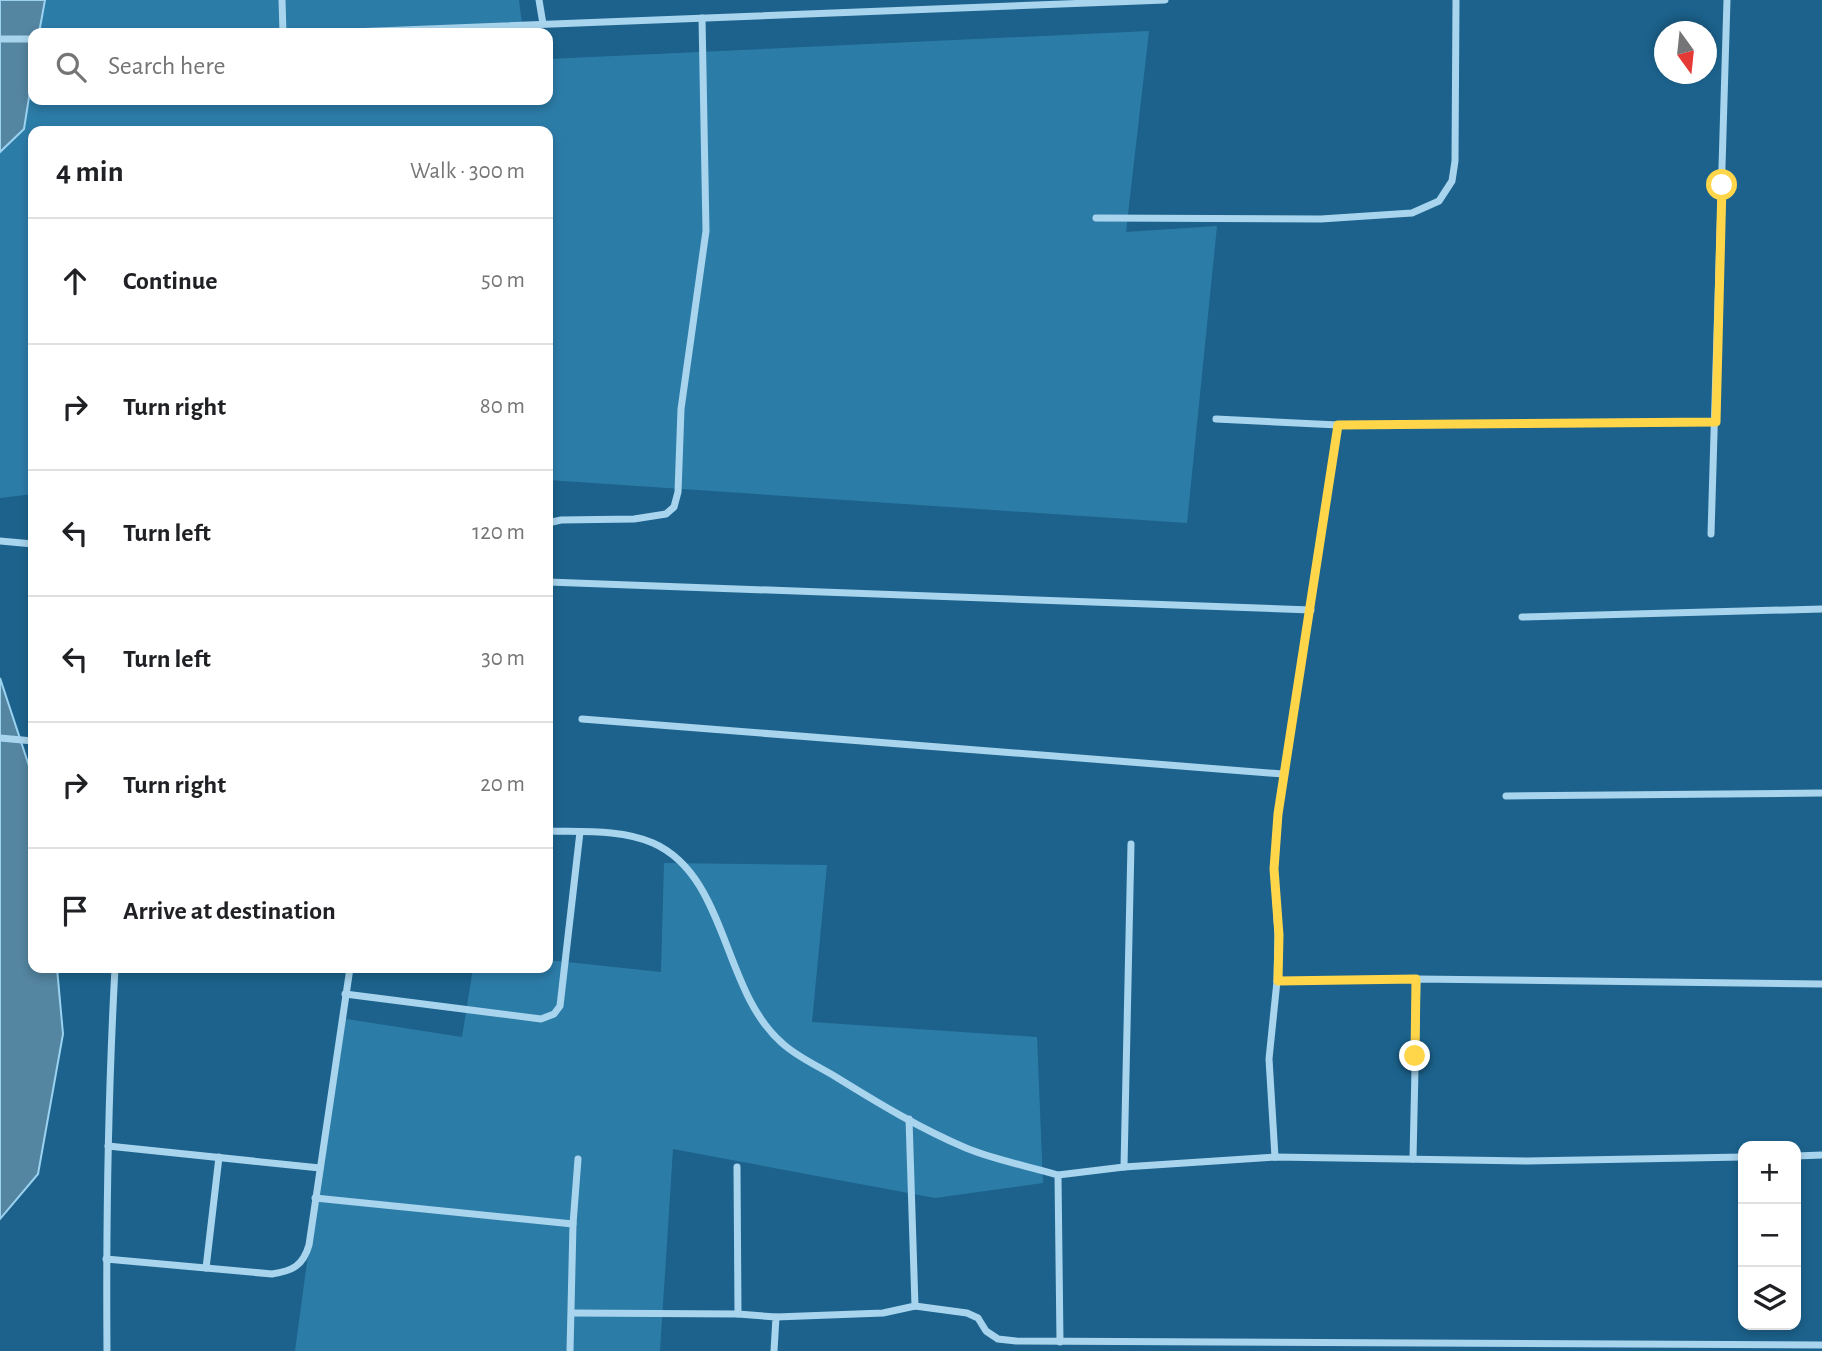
<!DOCTYPE html>
<meta charset="utf-8">
<style>
:root{--surface:#fff;--page:#f2f2f2;--text:#202124;--muted:#757577;--line:#e0e0e0}
body{margin:0;font-family:"Alegreya Sans",sans-serif;background:var(--page);color:var(--text)}
.controls{position:absolute;right:21px;bottom:21px;display:grid;overflow:hidden;border-radius:14px;box-shadow:0 4px 10px #0003}
.controls button{width:63px;height:63px;display:grid;place-items:center;padding:0;border:0;border-bottom:2px solid var(--line);background:var(--surface);color:var(--text);font:35px sans-serif}
.compass{position:absolute;left:1654px;top:21px;width:63px;height:63px;border-radius:50%;background:var(--surface);box-shadow:0 4px 10px #0003;rotate:165deg}
.stop{position:absolute;width:21px;height:21px;margin:-16px;border:5px solid #ffd54a;border-radius:50%;background:#fff}
.stop.end{background:#ffd54a;border-color:#fff;box-shadow:0 2px 7px #0008}
.list{margin:0;padding:0;list-style:none}
h2{display:flex;justify-content:space-between;align-items:center;height:91px;margin:0;padding:0 28px;font-size:30px}
h2 small{font-size:23px;font-weight:400;color:var(--muted)}
.list li{display:grid;grid-template-columns:46px 1fr auto;gap:21px;align-items:center;box-sizing:border-box;height:126px;padding:0 28px;border-top:2px solid var(--line)}
.list b{display:block;font-size:26px;white-space:nowrap}
.list em{font-size:23px;font-style:normal;color:var(--muted)}
.icon{flex:none;width:38px;height:38px;fill:none;stroke:currentColor;stroke-width:2;stroke-linecap:round;stroke-linejoin:round}
.map{position:relative;flex:none;width:1822px;height:1351px;overflow:hidden}
.search{position:absolute;background:var(--surface);box-shadow:0 4px 10px #0003;left:28px;top:28px;width:525px;height:77px;display:flex;align-items:center;gap:18px;box-sizing:border-box;padding:0 24px;border-radius:14px;color:var(--muted);font-size:26px}
.panel{position:absolute;background:var(--surface);box-shadow:0 4px 10px #0003;left:28px;top:126px;width:525px;height:847px;border-radius:14px}
.map>svg:first-child{display:block}
</style>
<div class="map">
<svg width="1822" height="1351" viewBox="0 0 1822 1351">
<rect width="100%" height="100%" fill="#1c628c"/>
<!-- green -->
<g fill="#2c7ca8">
<polygon points="23,0 519,0 523,33 33,33 33,100 548,100 548,59 1149,31 1126,232 1217,226 1187,523 548,480 548,131 33,131 33,494 0,498 0,99"/>
<polygon points="664,863 827,865 812,1022 1037,1037 1043,1183 935,1198 673,1149 660,1351 295,1351 340,1018 462,1037 473,968 548,968 548,960 661,972"/>
</g>
<!-- water -->
<g fill="#5485a1" stroke="#9bd2ef" stroke-width="2">
<polygon points="0,0 45,0 39,33 33,33 33,72 24,129 0,152"/>
<polygon points="0,678 33,778 33,968 57,968 63,1034 38,1174 0,1219"/>
</g>
<g fill="none" stroke-linecap="round" stroke-linejoin="round">
<!-- street -->
<g stroke="#a8d4ed" stroke-width="7">
<polyline points="282,0 283,33"/>
<polyline points="539,0 543,24"/>
<polyline points="326,33 1165,0"/>
<polyline points="0,39 33,39"/>
<polyline points="1096,218 1321,219 1412,213 1439,201 1452,181 1455,161 1456,0"/>
<polyline points="1216,419 1338,425 1716,422"/>
<polyline points="548,523 561,520 634,519 666,514 674,507 678,492 681,409 706,231 702,18"/>
<polyline points="1711,534 1727,0"/>
<polyline points="0,541 33,544"/>
<polyline points="548,582 1311,610"/>
<polyline points="1522,617 1822,609"/>
<polyline points="582,719 1283,774"/>
<polyline points="0,738 33,741"/>
<polyline points="1506,796 1822,793"/>
<path d="M548 831C581 832 621 829 653 843 728 876 722 991 782 1043 797 1057 818 1066 836 1077 878 1103 921 1129 966 1148 995 1160 1028 1166 1058 1175"/>
<polyline points="1277,981 1417,979 1822,984"/>
<polyline points="345,994 541,1019 554,1014 560,1006 580,832"/>
<polyline points="108,1146 320,1168"/>
<polyline points="1796,1156 1822,1155"/>
<polyline points="1275,1157 1269,1059 1277,981 1278,935 1274,869 1278,814 1338,425"/>
<polyline points="1413,1159 1417,979"/>
<polyline points="737,1167 738,1314"/>
<polyline points="1124,1167 1131,844"/>
<polyline points="315,1198 573,1224"/>
<path d="M106 1259 272 1274C292 1271 303 1266 309 1245L350 968"/>
<polyline points="206,1268 219,1157"/>
<polyline points="915,1306 967,1313 978,1318 986,1331 998,1339 1016,1341 1822,1345"/>
<polyline points="572,1313 738,1314 776,1317 774,1351"/>
<polyline points="776,1317 883,1313 915,1306 909,1119"/>
<polyline points="1060,1342 1058,1175 1124,1167 1275,1157 1527,1161 1743,1157"/>
<path d="M107 1351C106 1223 108 1096 115 968"/>
<polyline points="570,1351 573,1224 578,1159"/>
</g>
</g>
<g fill="none" stroke-linecap="round" stroke-linejoin="round">
<!-- route -->
<polyline stroke="#ffd54a" stroke-width="9" points="1415,1056 1416,979 1278,981 1279,935 1274,869 1278,814 1338,425 1716,422 1722,185"/>
</g>
</svg>
<div class="controls">
<button>+</button>
<button>−</button>
<button><svg class="icon" aria-label="layers" viewBox="0 0 24 24"><path d="M12 4l9 5-9 5-9-5zM3 14l9 5 9-5"/></svg></button>
</div>
<svg class="compass" viewBox="-18 -18 36 36"><path d="M0-13l5 13h-10z" fill="#e53935"/><path d="M0 13l5-13h-10z" fill="#757577"/></svg>
<div class="stop" style="left:1722px;top:185px"></div>
<div class="stop end" style="left:1415px;top:1056px"></div>
<div class="search"><svg class="icon" aria-label="search" viewBox="0 0 24 24"><circle cx="10" cy="10" r="6"/><path d="M15 15l6 6"/></svg>Search here</div>
<section class="panel">
<h2>4 min<small>Walk · 300 m</small></h2>
<ul class="list">
<li><svg class="icon" aria-label="ahead" viewBox="0 0 24 24"><path d="M12 20V5M6 11l6-6 6 6"/></svg><div><b>Continue</b></div><em>50 m</em></li>
<li><svg class="icon" aria-label="right" viewBox="0 0 24 24"><path d="M7 20v-9h11M14 6l5 5-5 5"/></svg><div><b>Turn right</b></div><em>80 m</em></li>
<li><svg class="icon" aria-label="left" viewBox="0 0 24 24"><path d="M17 20v-9H6M10 6l-5 5 5 5"/></svg><div><b>Turn left</b></div><em>120 m</em></li>
<li><svg class="icon" aria-label="left" viewBox="0 0 24 24"><path d="M17 20v-9H6M10 6l-5 5 5 5"/></svg><div><b>Turn left</b></div><em>30 m</em></li>
<li><svg class="icon" aria-label="right" viewBox="0 0 24 24"><path d="M7 20v-9h11M14 6l5 5-5 5"/></svg><div><b>Turn right</b></div><em>20 m</em></li>
<li><svg class="icon" aria-label="arrive" viewBox="0 0 24 24"><path d="M6 21V4h12l-3 4 3 4H6"/></svg><div><b>Arrive at destination</b></div></li>
</ul>
</section>
</div>
